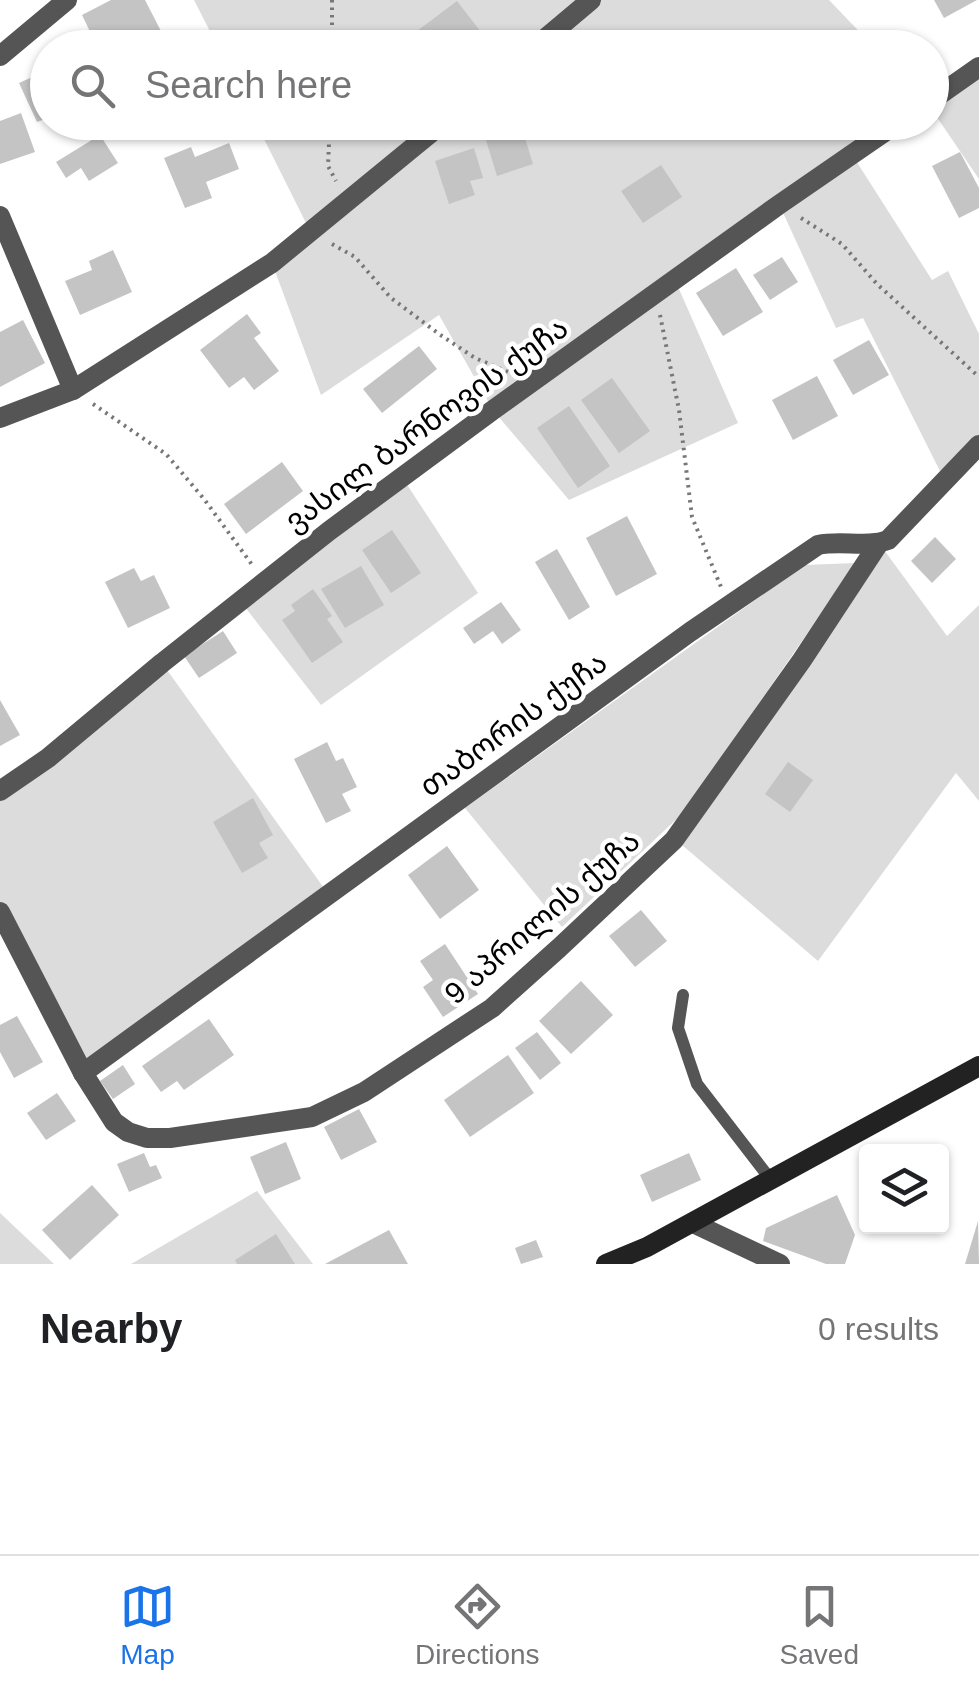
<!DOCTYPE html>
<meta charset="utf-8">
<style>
:root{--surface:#fff;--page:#f2f2f2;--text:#202124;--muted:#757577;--line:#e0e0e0;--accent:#1a73e8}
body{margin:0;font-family:Arial,"Noto Sans Georgian",sans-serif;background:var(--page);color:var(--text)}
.controls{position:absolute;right:30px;bottom:30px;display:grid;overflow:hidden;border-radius:10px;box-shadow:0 2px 8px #0004}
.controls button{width:90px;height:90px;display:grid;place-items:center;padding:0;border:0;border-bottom:2px solid var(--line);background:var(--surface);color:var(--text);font:50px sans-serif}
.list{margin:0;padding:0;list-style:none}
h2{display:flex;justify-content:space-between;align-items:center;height:130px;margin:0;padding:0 40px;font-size:42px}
h2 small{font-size:32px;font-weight:400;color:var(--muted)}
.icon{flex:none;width:55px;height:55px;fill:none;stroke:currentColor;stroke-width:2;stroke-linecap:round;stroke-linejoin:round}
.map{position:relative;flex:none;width:979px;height:1264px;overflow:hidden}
.search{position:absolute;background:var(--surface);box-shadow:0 2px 8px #0004;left:30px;right:30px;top:30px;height:110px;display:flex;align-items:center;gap:25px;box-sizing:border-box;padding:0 35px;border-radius:55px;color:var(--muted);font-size:38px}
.sheet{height:290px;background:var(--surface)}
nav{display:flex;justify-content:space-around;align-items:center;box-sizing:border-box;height:140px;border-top:2px solid var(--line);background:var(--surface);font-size:28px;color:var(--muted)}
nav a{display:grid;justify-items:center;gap:5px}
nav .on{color:var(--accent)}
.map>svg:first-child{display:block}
</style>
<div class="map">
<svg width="979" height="1264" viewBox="0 0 979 1264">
<rect width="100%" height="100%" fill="#fff"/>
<!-- green -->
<g fill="#dcdcdc">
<polygon points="194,0 829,0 874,47 218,47"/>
<polygon points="979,67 979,179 932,110 932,100"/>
<polygon points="256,123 899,123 853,156 932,280 948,271 979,334 979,445 945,481 863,318 836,328 779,204 675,280 738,423 569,500 493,410 439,315 321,395 272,263 310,231"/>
<polygon points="402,477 478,593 321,705 241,602"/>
<polygon points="879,543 947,636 979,605 979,801 956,773 818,961 682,845"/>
<polygon points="856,563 683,813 562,927 465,808 804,565"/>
<polygon points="162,663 329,895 83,1073 0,912 0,791"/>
<polygon points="257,1191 313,1264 131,1264"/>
<polygon points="0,1213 54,1264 0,1264"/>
</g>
<!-- building -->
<g fill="#c4c4c4">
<polygon points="111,0 145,0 163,35 139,48 98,48 82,15"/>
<polygon points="934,0 977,0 944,18"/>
<polygon points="457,1 484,36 468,48 405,48 401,43"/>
<polygon points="48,70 48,118 37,122 19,83"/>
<polygon points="21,113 35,152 0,164 0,121"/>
<polygon points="486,122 520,122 533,164 497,176 481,124"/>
<polygon points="100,135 118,163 89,181 81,168 66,178 56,162"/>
<polygon points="229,143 239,169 206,182 212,198 185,208 164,158 191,147 195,157"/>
<polygon points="474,148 483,178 470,181 475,195 449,204 435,161"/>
<polygon points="960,152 979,188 979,208 959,218 932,166"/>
<polygon points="661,165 682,197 643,223 621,191"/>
<polygon points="113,250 132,292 80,315 65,281 92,270 89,261"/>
<polygon points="782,257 798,282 770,300 753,275"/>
<polygon points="736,268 763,312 723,336 696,293"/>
<polygon points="247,314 261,333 254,338 279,371 254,390 244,377 229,388 200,350"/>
<polygon points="23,320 45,363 0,387 0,332"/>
<polygon points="869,340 889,375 853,395 833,360"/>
<polygon points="419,346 437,369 382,413 363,389"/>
<polygon points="817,376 838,416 793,440 772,400"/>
<polygon points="612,378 650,431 619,453 581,400"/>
<polygon points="569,406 610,466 578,488 537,428"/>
<polygon points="282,462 303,491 246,534 224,504"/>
<polygon points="627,516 657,574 616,596 586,538"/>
<polygon points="392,530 421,573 391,593 362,550"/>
<polygon points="935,537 956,559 932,583 911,561"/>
<polygon points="557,549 590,607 569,620 535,562"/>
<polygon points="361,566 384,605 345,628 321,589"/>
<polygon points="134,568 141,581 154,575 170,608 128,628 105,582"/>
<polygon points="313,589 332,616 327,619 343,642 312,663 282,620 295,611 291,605"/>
<polygon points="501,602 521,630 502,644 493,631 474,644 463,628"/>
<polygon points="223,631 237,653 199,678 184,656"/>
<polygon points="0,700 20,735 0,746"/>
<polygon points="327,742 336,761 343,758 357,787 342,794 351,811 326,823 294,759"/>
<polygon points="788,762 813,780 790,812 765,794"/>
<polygon points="253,798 273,835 259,843 268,858 242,873 213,822"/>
<polygon points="447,846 479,890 440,919 408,875"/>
<polygon points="641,910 667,941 635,967 609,936"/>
<polygon points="445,944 478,994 443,1017 423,987 433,980 420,961"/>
<polygon points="581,981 613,1015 571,1054 539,1021"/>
<polygon points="17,1016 43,1062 14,1078 0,1052 0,1025"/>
<polygon points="209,1019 234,1055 184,1090 177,1081 161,1092 142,1066"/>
<polygon points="537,1032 561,1063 540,1080 515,1048"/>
<polygon points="508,1055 534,1093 470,1137 444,1100"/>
<polygon points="123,1065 135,1084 113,1099 100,1081"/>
<polygon points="57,1093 76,1121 46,1140 27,1113"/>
<polygon points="359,1109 377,1142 341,1160 324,1127"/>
<polygon points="286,1142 301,1179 265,1194 250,1157"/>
<polygon points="144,1153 150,1167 156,1165 162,1178 129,1192 117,1164"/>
<polygon points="689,1153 701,1180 652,1202 640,1175"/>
<polygon points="92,1185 119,1215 70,1260 42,1230"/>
<polygon points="837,1195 855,1235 845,1264 826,1264 763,1241 766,1228"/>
<polygon points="978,1221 979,1264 965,1264"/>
<polygon points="389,1230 408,1264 325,1264"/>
<polygon points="276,1234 295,1264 237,1264 235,1260"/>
<polygon points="536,1240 543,1257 521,1264 515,1248"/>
</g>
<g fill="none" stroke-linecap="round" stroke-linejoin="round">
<!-- path -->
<g stroke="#777" stroke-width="4" stroke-dasharray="2.5 5" stroke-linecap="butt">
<polyline points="332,0 332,48"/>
<polyline points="330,122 328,166 336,181"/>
<polyline points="801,218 842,244 877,284 979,377"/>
<polyline points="332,244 355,257 391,298 439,334 475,358 508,372"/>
<polyline points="660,315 679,410 692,517 721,587"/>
<polyline points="93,404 166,454 204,499 253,566"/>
</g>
<!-- lane -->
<polyline stroke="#555" stroke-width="12" points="683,995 678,1028 697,1084 771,1180"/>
<!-- street -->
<g stroke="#555" stroke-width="20">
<polyline points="534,48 591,0"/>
<polyline points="0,56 67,0"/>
<polyline points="932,100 979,67"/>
<polyline points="0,216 73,390"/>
<polyline points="0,418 73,390 272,263 444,122"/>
<polyline points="0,791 48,758 162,663 329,531 493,410 780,204 899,122"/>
<polyline points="0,912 83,1073 114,1122 128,1132 147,1138 170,1138 312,1117 364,1092 492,1008 559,948 674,840 802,660 879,543"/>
<path d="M83 1073 690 632 818 545C841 540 867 548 888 540L979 445"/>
<polyline points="693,1223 780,1264"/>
</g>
<!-- secondary -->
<polyline stroke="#222" stroke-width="20" points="606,1264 647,1247 979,1066"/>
</g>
<g text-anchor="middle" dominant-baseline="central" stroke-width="9" stroke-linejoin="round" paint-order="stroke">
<!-- street labels -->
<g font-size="30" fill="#000" stroke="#fff">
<text transform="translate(426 424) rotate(-36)">ვასილ ბარნოვის ქუჩა</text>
<text transform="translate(513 724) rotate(-36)">თაბორის ქუჩა</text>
<text transform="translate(542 917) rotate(-41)">9 აპრილის ქუჩა</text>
</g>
</g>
</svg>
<div class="controls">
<button><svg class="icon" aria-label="layers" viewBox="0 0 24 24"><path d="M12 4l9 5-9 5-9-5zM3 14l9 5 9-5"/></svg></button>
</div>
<div class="search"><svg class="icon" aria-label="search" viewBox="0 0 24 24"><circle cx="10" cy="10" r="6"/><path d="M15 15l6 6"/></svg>Search here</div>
</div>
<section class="sheet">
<h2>Nearby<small>0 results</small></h2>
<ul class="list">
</ul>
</section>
<nav>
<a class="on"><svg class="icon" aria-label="map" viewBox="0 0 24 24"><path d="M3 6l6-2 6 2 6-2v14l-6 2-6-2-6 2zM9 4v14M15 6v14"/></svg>Map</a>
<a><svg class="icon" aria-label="directions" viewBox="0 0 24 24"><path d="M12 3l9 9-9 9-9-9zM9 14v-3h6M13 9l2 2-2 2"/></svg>Directions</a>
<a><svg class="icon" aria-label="saved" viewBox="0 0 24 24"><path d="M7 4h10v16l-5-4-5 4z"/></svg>Saved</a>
</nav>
